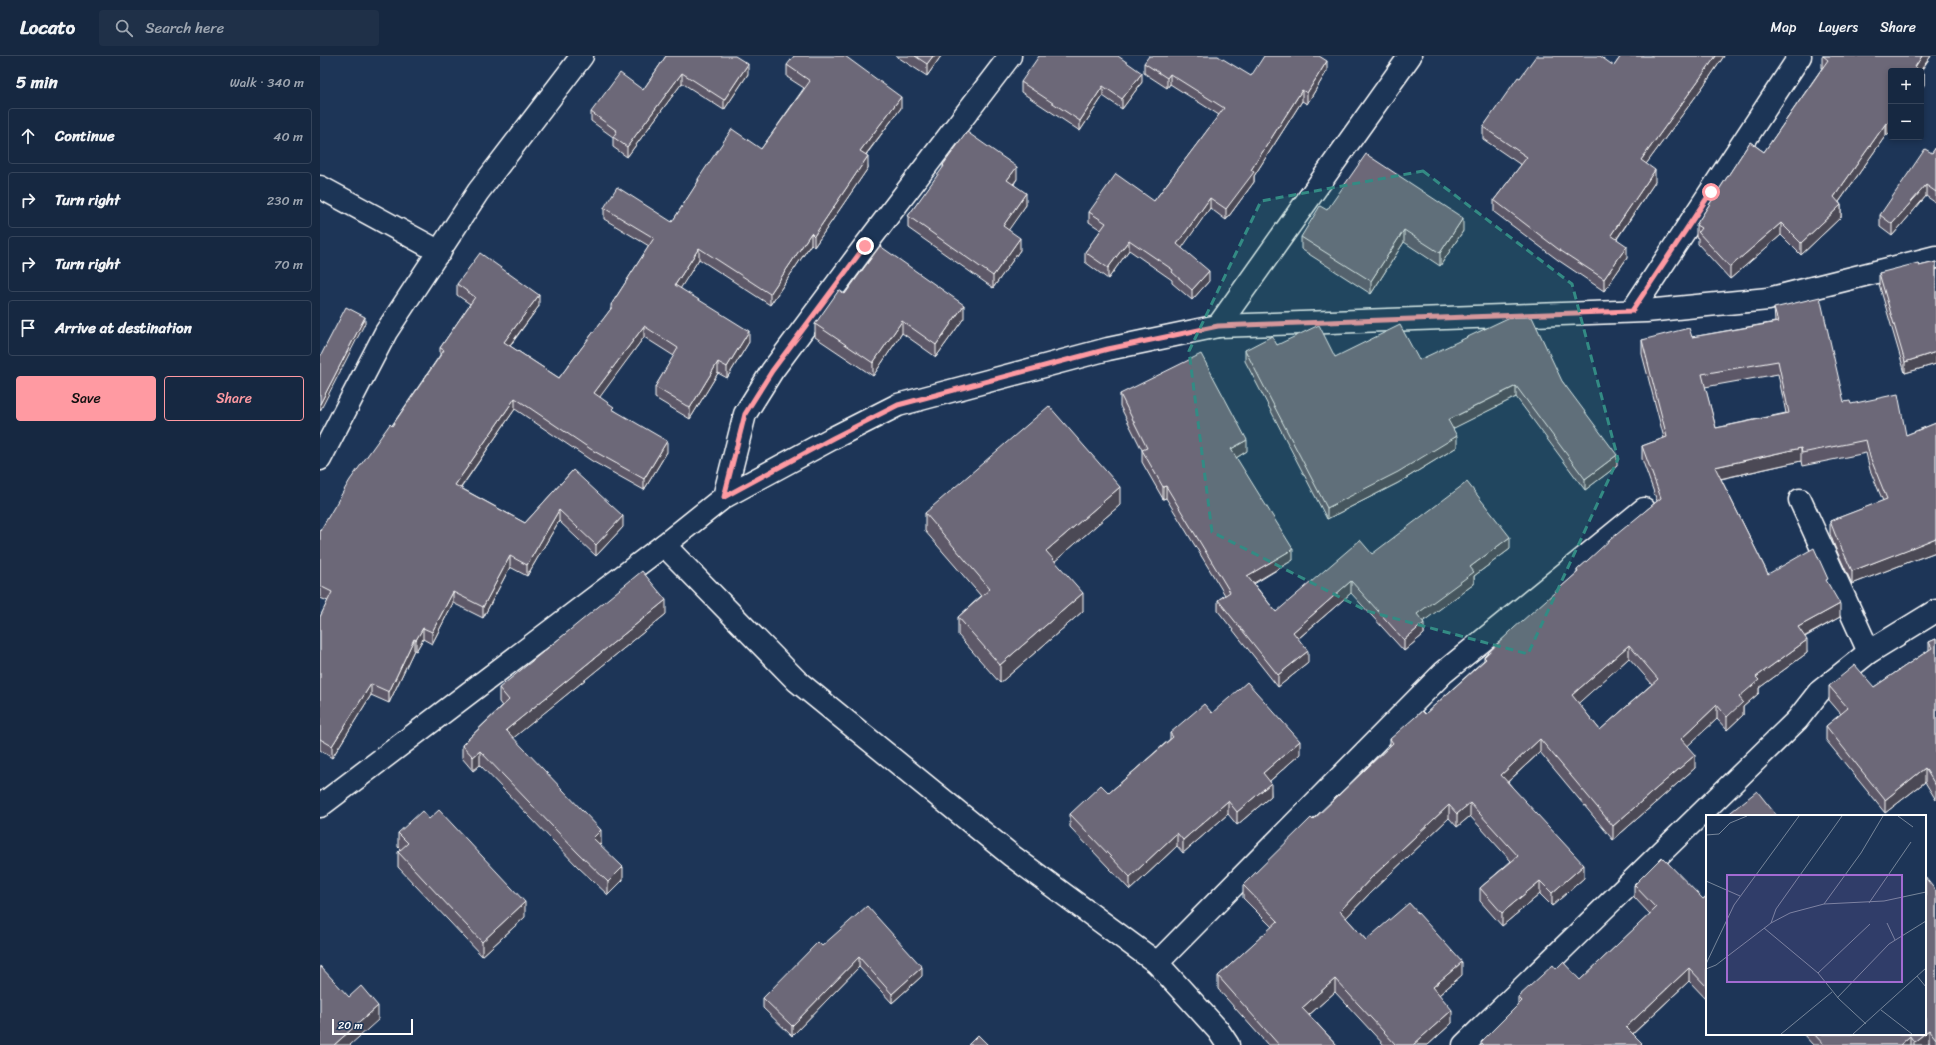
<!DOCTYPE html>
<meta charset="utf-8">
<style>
:root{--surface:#162841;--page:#1f3048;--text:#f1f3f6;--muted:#9ea6b1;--line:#35445a;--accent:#ff9aa2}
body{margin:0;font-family:Sriracha,sans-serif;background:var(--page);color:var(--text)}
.controls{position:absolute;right:12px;top:12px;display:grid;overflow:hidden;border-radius:4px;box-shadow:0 2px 6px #0003}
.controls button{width:36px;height:36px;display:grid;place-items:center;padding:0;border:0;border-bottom:1px solid var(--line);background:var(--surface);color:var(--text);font:20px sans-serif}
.scale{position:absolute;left:12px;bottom:10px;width:81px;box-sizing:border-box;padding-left:4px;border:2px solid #fff;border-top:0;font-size:11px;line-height:14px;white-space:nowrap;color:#fff;-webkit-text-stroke:3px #1d3557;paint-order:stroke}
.stop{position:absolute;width:12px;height:12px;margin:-9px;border:3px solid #ff9aa2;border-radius:50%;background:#fff}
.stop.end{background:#ff9aa2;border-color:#fff;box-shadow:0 1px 4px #0008}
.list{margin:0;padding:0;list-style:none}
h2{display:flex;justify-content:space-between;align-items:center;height:52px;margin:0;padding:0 16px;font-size:17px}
h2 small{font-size:13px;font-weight:400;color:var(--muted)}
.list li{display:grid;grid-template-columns:26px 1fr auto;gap:12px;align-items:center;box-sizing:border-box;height:56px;margin:0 8px 8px;padding:0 8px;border:1px solid var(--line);border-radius:4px}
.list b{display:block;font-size:15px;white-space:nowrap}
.list em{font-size:13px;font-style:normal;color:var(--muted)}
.actions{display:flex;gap:8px;padding:12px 16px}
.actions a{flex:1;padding:9px 0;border:1px solid var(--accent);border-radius:4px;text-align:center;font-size:14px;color:var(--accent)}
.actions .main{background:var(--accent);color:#111}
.icon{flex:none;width:22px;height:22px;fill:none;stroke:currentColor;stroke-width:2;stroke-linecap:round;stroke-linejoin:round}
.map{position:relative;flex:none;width:1616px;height:989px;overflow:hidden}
header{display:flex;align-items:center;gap:24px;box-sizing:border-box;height:56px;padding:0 20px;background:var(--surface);border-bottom:1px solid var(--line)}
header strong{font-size:19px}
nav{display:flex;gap:22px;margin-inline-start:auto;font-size:14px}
.search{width:280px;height:36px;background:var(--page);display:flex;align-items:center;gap:10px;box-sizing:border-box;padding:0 14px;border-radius:4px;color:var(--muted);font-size:15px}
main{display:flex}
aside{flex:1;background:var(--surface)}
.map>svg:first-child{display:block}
</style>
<header>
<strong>Locato</strong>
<div class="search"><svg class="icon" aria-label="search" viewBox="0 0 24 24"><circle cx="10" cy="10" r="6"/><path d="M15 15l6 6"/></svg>Search here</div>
<nav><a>Map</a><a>Layers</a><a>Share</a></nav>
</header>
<main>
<aside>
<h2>5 min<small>Walk · 340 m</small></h2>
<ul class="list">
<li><svg class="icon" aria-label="ahead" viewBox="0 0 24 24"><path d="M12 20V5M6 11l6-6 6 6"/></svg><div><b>Continue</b></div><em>40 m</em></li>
<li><svg class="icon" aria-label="right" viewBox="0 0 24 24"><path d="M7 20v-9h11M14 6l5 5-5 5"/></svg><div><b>Turn right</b></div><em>230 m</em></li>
<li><svg class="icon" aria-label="right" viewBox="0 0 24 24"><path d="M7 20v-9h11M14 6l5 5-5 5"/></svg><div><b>Turn right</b></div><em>70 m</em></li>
<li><svg class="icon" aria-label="arrive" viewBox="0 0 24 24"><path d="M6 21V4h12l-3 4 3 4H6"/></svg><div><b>Arrive at destination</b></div></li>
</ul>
<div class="actions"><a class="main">Save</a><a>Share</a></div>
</aside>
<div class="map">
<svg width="1616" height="989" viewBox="0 0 1616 989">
<rect width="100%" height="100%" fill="#1d3557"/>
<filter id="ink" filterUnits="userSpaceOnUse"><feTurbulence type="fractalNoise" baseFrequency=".025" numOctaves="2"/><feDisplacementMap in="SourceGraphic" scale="8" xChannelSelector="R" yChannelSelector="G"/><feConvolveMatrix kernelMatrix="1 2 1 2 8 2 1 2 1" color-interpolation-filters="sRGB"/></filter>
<g filter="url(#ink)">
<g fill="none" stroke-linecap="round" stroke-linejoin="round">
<defs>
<g id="minor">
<polyline points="0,131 120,196"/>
<polyline points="1312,255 1480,0"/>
<polyline points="898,270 1090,0"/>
<polyline points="0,403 66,276 158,136 262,0"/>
<polyline points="404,441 425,358 452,315 545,190 690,0"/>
<polyline points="1480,444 1549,596"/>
<polyline points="344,489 477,625 692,800 837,907 898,974 908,989"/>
<polyline points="0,750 344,489 404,441 513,382 578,349 788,293 898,270 1326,255 1448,243 1616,201"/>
<polyline points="837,907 1123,617 1324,453"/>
<polyline points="1144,989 1477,664 1499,636 1549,596 1616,555"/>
</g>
</defs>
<!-- minor casing -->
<use href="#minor" stroke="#fff" stroke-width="25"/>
<!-- minor -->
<use href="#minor" stroke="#1d3557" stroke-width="22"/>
</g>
<!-- wall -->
<g fill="#5d5967" stroke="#fff" fill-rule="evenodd">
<polygon points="346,0 428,18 404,54 362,27 307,101 293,91 293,81 271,65 271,56 323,34"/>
<polygon points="576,0 621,0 607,20"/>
<polygon points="1301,0 1404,0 1387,25 1326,108 1335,126 1297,183 1307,202 1284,235 1238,204 1174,156 1174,144 1201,109 1163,83 1163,71 1200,22 1294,10"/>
<polygon points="1502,0 1611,0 1601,15 1604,17 1604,29 1601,33 1601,15 1571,15 1571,75 1567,80 1566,79 1519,146 1521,149 1521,161 1481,199 1461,179 1410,223 1378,188 1378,182 1376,181 1376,169 1430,86 1444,96 1502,12"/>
<polygon points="824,7 931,20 1007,15 987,48 982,45 934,120 934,126 906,164 890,152 861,192 889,225 872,244 852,227 852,224 809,194 788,223 765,206 765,196 781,174 769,166 769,156 834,145 899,59 850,28 847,32 824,17"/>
<polygon points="467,9 581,52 546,99 548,112 494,191 491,188 450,249 379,203 360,232 429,286 407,322 398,317 370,363 335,342 335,331 354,300 324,281 279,341 294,354 347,396 324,434 272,405 195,353 141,432 205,467 253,414 303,471 276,500 239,465 207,520 190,511 163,562 133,547 112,588 103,583 96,595 94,594 69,647 51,639 12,702 0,694 0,561 8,545 0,542 0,475 120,299 120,292 150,248 137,239 137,228 219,250 190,290 239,322 291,253 291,249 329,190 284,163 284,152 352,166 378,126 378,123 441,93 484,32 467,21"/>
<polygon points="701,26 822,26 802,53 783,40 760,75 701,36"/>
<polygon points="1616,91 1616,147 1606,140 1572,180 1560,171 1560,159 1612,97"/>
<polygon points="623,109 697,123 694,128 706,149 688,174 700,194 673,232 588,172 588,160 623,113"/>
<polygon points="1007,154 1143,175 1120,210 1084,186 1051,238 981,193 981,181"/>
<polygon points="1616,206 1616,308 1585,317 1559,228 1559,217 1599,210"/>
<polygon points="525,238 644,262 616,301 582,277 553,320 495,281 495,268"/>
<path d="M1454 252 1524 346 1531 348 1586 379 1616 367V496L1589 506 1532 528 1515 491 1510 478V465L1563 445 1550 414 1546 397 1482 410 1481 405 1401 423 1448 518 1508 527 1520 561 1485 581 1487 597 1439 632V637L1423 651V659L1407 674 1397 663 1367 690 1375 712 1293 784 1220 696 1188 726 1264 822 1232 850 1220 838 1182 870 1160 845V832L1191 805 1150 760 1137 771 1129 762 1051 836 1026 862 1046 884 1142 919 1119 939 1132 967 1108 989H1064L1015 936 989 959 1017 989H948L898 933V920L952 871 923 842V829L1070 690V683L1105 658 1164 604V601L1257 517V514L1337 445 1322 403V390L1344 382 1322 298V284L1372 281 1455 266ZM1458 318 1466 357 1396 372 1385 331ZM1309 602 1332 628 1280 674 1258 647Z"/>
<polygon points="957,289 1015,301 1099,304 1242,325 1297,410 1265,434 1196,341 1133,372 1137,391 1078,427 1007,463 925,305 925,294"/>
<polygon points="800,338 927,395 916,402 973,504 934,528 956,556 1052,498 1190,493 1154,520 1154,528 1103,565 1104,578 1084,595 1031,537 978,583 988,607 958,631 898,555 898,544 905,539 846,442 843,443 822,406 822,394 800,350"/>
<polygon points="800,449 735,505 763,555 680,627 638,579 638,561 661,540 605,475 605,457"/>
<polygon points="346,558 193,682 281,788 280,789 303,824 288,839 258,811 160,709 153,715 142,702 142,689 182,650 179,646 179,632"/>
<polygon points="1616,583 1616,744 1605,726 1565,757 1506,684 1506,670 1521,658 1509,644 1509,630 1554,631 1609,594 1609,586"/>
<polygon points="892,657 980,698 950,725 951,740 917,769 908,758 863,797 857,790 810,834 750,771 750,758 789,737 850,683 850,677"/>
<polygon points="109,763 205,861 162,900 78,811 78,796 81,794 78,791 78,777"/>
<polygon points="1314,829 1383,843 1387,840 1387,944 1369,925 1313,978 1322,989 1161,989 1161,986 1198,949 1198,941 1236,913 1260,924 1330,858 1314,841"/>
<polygon points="1616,835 1616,989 1611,989 1609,986 1606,989 1493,989 1483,978 1605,978"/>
<polygon points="502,890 602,920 572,947 539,911 472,980 443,952 443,942"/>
</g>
<!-- shaded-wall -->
<g fill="#4c4854" stroke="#fff">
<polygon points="613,0 621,0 607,20 607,8"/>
<polygon points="1396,0 1404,0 1387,25 1321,115 1321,104"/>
<polygon points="1602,0 1611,0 1600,15 1595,11"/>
<polygon points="1007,5 1007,15 987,48 987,37"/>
<polygon points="428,8 428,18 404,54 404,44"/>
<polygon points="362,17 362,27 307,101 307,91"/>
<polygon points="822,17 822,26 802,53 802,43"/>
<polygon points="1604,17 1604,29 1601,33 1601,21"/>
<polygon points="850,18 850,28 847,32 847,22"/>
<polygon points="783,30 783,40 760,75 760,65"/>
<polygon points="982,34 982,45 934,120 934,126 906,164 906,153"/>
<polygon points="581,41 581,52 540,106 540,95"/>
<polygon points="1571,63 1571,75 1567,80 1567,68"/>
<polygon points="1566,67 1566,79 1514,153 1514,141"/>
<polygon points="548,100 548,112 494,191 494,180"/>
<polygon points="697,111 697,123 687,136 687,124"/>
<polygon points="1335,114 1335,126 1291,191 1291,179"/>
<polygon points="1606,129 1606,140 1572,180 1572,168"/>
<polygon points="706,137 706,149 683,182 683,170"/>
<polygon points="890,142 890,152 857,199 857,188"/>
<polygon points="1521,149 1521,161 1481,199 1481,187"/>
<polygon points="1143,162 1143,175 1120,210 1120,197"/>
<polygon points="1461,167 1461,179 1410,223 1410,211"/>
<polygon points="1084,174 1084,186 1051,238 1051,225"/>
<polygon points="491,177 491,188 450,249 450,238"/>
<polygon points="700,182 700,194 673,232 673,220"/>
<polygon points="809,184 809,194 788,223 788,212"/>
<polygon points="1307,190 1307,202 1284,235 1284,223"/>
<polygon points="379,192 379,203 355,241 355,229"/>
<polygon points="889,215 889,225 872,244 872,234"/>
<polygon points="219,239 219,250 184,297 184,286"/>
<polygon points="644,249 644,262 616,301 616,289"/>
<polygon points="45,261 45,267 0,355 0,348"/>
<polygon points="582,265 582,277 553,320 553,307"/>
<polygon points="324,270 324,281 274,349 274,337"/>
<polygon points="429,275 429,286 407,322 407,311"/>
<polygon points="1616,296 1616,308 1585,317 1585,306"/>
<polygon points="398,306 398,317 370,363 370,352"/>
<polygon points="1196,330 1196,341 1128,375 1128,364"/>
<polygon points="195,342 195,353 135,440 135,429"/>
<polygon points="1137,380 1137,391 1078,427 1007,463 1007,452"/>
<polygon points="927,384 927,395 911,405 911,393"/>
<polygon points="347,385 347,396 324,434 324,423"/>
<polygon points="1481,392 1481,405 1395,424 1395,411"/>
<polygon points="1297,399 1297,410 1265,434 1265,423"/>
<polygon points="846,430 846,442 843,443 843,431"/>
<polygon points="800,431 800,449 726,513 726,495"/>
<polygon points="239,454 239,465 207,520 207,509"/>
<polygon points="303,460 303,471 276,500 276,489"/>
<polygon points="1190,481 1190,493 1154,520 1154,528 1097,570 1097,558 1150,511"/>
<polygon points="1616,482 1616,496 1589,506 1532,528 1532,515"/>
<polygon points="973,493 973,504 927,531 927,520"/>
<polygon points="190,500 190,511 163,562 163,551"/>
<polygon points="1031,525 1031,537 973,587 973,576"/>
<polygon points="133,536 133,547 112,588 112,576"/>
<polygon points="763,537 763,555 680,627 680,609"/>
<polygon points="346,544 346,558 186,688 186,674"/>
<polygon points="1520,548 1520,561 1478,584 1478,571"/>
<polygon points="1104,567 1104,578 1084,595 1084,584"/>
<polygon points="103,572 103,583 96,595 96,584"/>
<polygon points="94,583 94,594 69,647 69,636"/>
<polygon points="1487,584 1487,597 1439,632 1439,637 1423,651 1423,659 1407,674 1407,661 1419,641 1436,621"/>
<polygon points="1309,589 1309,602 1252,653 1252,639"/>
<polygon points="988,595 988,607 958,631 958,619"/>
<polygon points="51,628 51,639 12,702 12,690"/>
<polygon points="1397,649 1397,663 1361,696 1361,683"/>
<polygon points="1220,683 1220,696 1181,732 1181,719"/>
<polygon points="980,685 980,698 943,731 943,717"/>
<polygon points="160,695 160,709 153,715 153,701"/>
<polygon points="1375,699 1375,712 1293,784 1293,770"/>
<polygon points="1605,712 1605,726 1565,757 1565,744"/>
<polygon points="951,727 951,740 917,769 917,756"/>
<polygon points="908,745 908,758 863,797 863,784"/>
<polygon points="1150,747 1150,760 1137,771 1137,758"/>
<polygon points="1129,749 1129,762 1051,836 1020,868 1020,855 1051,822"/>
<polygon points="281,774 281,788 273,796 273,782"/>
<polygon points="857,777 857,790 810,834 810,821"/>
<polygon points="1264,809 1264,822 1232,850 1232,837"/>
<polygon points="303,811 303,824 288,839 288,826"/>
<polygon points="1220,825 1220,838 1182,870 1182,857"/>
<polygon points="205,846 205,861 162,900 162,886"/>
<polygon points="539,901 539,911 472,980 472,970"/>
<polygon points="1142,906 1142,919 1113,944 1113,931"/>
<polygon points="602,911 602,920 572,947 572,938"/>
<polygon points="1369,912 1369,925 1306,984 1306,971"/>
<polygon points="1015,923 1015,936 982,965 982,952"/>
<polygon points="58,950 58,964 30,989 14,989"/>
<polygon points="1132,954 1132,967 1108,989 1093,989"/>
<polygon points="1609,974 1609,986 1606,989 1594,989 1594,986 1604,978 1605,978 1605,977"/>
<polygon points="1590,980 1590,989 1580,989"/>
</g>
<!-- building -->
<g fill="#6c6778" stroke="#fff" fill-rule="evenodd">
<polygon points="346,0 415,0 428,8 404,44 362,17 307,91 293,81 297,75 271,56 300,17 323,34"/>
<polygon points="474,0 525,0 581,41 540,95 548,100 494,180 491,177 450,238 379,192 355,229 429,275 407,311 398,306 370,352 335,331 358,292 324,270 274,337 294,351 292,353 347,385 324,423 272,394 195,342 135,429 205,467 253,414 303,460 276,489 239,454 207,509 190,500 163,551 133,536 112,576 103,572 96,584 94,583 69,636 51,628 12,690 0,683 0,561 12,536 0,530 0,475 30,424 70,368 72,370 124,294 120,292 155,241 137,228 160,197 219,239 184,286 239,322 293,250 291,249 334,182 284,152 297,131 352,166 379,124 378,123 412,73 441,93 490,25 467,9"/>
<polygon points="595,0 613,0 607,8"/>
<polygon points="719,0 798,0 822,17 802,43 783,30 760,65 701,26"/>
<polygon points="829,0 898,0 931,20 944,0 999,0 1007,5 987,37 982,34 931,114 934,116 906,153 890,142 857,188 889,215 872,234 852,216 853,214 809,184 788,212 765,196 786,167 769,156 796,118 834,145 904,52 850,18 847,22 824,7"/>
<polygon points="1216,0 1280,0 1294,10 1301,0 1396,0 1321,104 1335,114 1291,179 1307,190 1284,223 1238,193 1174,144 1207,101 1163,71 1198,21 1200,22"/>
<polygon points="1503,0 1602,0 1595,11 1604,17 1601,21 1601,15 1571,15 1571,63 1567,68 1566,67 1514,141 1521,149 1481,187 1461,167 1410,211 1378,176 1381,172 1376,169 1430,86 1444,96 1508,4"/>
<polygon points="647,76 697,111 687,124 706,137 683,170 700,182 673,220 588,160 624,110 623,109"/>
<polygon points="1616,91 1616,136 1606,129 1572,168 1560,159 1605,93 1612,97"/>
<polygon points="1046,98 1143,162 1120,197 1084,174 1051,225 981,181 1000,150 1007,154"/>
<polygon points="560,190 644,249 616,289 582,265 553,307 495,268 519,234 525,238"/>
<polygon points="1616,206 1616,296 1585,306 1559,217 1598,207 1599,210"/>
<path d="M1500 241 1524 346 1530 345 1531 348 1578 338 1586 379 1616 367V482L1589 493 1532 515 1515 478 1510 465 1567 443 1550 401 1546 384 1482 397 1481 392 1395 411 1448 518 1494 492 1508 523 1506 524 1520 548 1478 571 1487 584 1436 621 1439 624 1419 641 1423 646 1407 661 1397 649 1361 683 1375 699 1293 770 1220 683 1181 719 1264 809 1232 837 1220 825 1182 857 1160 832 1198 800 1150 747 1137 758 1129 749 1051 822 1020 855 1046 884 1089 847 1142 906 1113 931 1132 954 1093 989H1076L1015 923 982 952 1017 989H959L898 920 958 865 923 829 991 762 993 764 1073 687 1070 683 1102 655 1105 658 1166 603 1164 601 1194 572 1258 516 1257 514 1291 483 1341 442 1322 390 1347 381 1322 284 1369 272 1372 281 1458 266 1454 252ZM1458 305 1469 357 1396 372 1382 318ZM1309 589 1338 623 1280 674 1252 639Z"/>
<polygon points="26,251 45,261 0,348 0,301"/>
<polygon points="1190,261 1212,261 1242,325 1297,399 1265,423 1196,330 1128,364 1137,380 1078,416 1007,452 925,294 952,280 957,289 999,269 1015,301 1080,269 1099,304"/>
<polygon points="881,298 927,384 911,393 973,493 927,520 956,556 1040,484 1052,498 1147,426 1190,481 1150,511 1154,516 1097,558 1104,567 1084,584 1031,525 973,576 988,595 958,619 898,544 910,536 846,430 843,431 822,394 827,392 800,338"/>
<polygon points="729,350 800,431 726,495 763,537 680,609 638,561 670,533 605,457"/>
<polygon points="322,515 346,544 186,674 281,774 273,782 303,811 288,826 258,797 160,695 153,701 142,689 189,644 179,632"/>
<polygon points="1616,583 1616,730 1605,712 1565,744 1506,670 1528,652 1509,630 1535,609 1554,631 1612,592 1609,586"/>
<polygon points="927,626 980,685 943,717 951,727 917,756 908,745 863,784 857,777 810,821 750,758 781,729 789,737 853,681 850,677 884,648 892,657"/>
<polygon points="1437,735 1457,760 1406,760"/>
<polygon points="119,754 205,846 162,886 78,796 88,787 78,777 102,755 109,763"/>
<polygon points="1342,801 1383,843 1387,840 1387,931 1369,912 1306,971 1322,987 1320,989 1164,989 1161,986 1202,945 1198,941 1233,909 1236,913 1243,906 1260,924 1336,852 1314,829"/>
<polygon points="1605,821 1616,835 1616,983 1609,974 1605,977"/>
<polygon points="547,850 602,911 572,938 539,901 472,970 443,942 498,886 502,890"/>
<polygon points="0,910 29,941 41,930 58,950 14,989 0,989"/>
<polygon points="1494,978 1604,978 1594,986 1590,980 1580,989 1504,989"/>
<polygon points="658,979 668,989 648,989"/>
</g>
</g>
<g fill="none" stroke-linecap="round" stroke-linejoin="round" filter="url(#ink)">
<!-- route -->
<polyline stroke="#ff9aa2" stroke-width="5" points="545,190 452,315 425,358 404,441 513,382 578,349 788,293 898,270 1312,255 1391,136"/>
</g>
<!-- marked area -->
<path fill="#338b84" fill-opacity="0.2" stroke="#338b84" stroke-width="3" stroke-dasharray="8 5" stroke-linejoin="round" d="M1103 115 1252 228 1298 403 1208 598 1047 555 892 476 869 295 941 145Z"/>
<!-- overview -->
<g transform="translate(1386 759)">
<rect width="220" height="220" fill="#1d3557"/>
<path fill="none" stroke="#77869a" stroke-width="1" d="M192 1 207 12M0 20 13 19 24 8 41 1M0 66 34 81M163 88 205 27M118 89 155 38 177 1M65 108 70 94 136 1M181 108 189 125M58 113 112 158 133 184 160 209M0 149 28 90 93 1M0 154 10 150 65 108 84 98 118 89 178 86 220 77M112 158 164 109M211 161 220 172M131 183 183 129 220 106M175 195 206 219M75 219 126 177M147 219 220 153"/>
<path fill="#a36bd2" fill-opacity="0.15" stroke="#a36bd2" stroke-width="2" d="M21 60H196V167H21Z"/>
<rect width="220" height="220" fill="none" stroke="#fff" stroke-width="2"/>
</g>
</svg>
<div class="controls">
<button>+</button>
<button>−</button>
</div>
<div class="scale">20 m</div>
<div class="stop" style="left:1391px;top:136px"></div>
<div class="stop end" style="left:545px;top:190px"></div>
</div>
</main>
